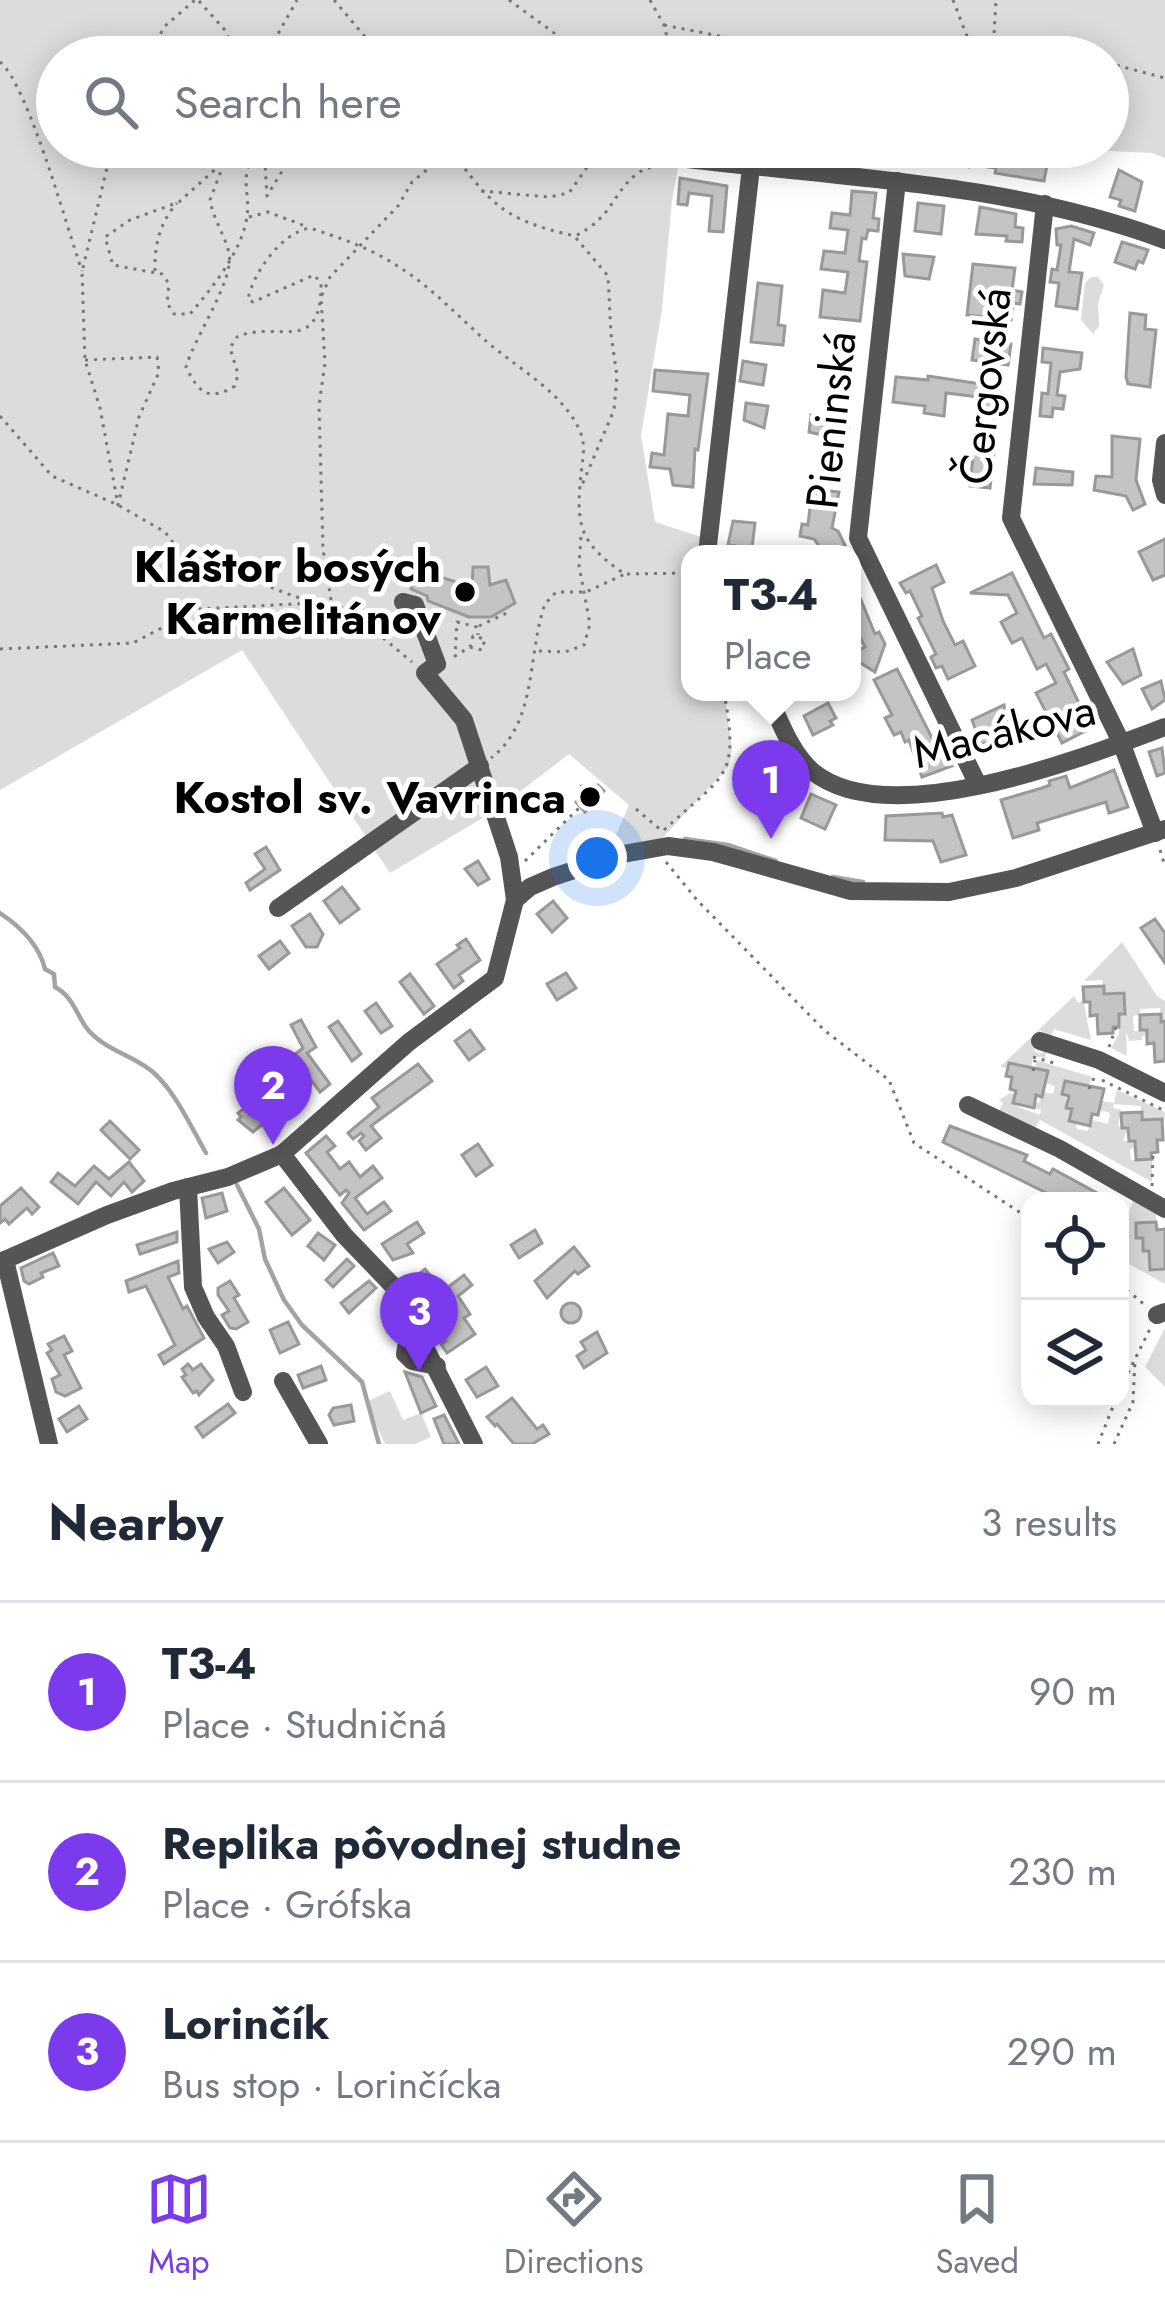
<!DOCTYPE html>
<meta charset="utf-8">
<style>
:root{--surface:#fff;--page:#f6f6f7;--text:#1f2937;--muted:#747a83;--line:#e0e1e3;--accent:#7c3aed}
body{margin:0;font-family:Jost,sans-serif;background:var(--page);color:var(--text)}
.controls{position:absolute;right:36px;bottom:36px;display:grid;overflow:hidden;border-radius:24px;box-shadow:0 6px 30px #0003}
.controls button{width:108px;height:108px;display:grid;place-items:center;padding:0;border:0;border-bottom:3px solid var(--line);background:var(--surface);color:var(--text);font:60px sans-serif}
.you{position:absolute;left:597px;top:858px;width:42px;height:42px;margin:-30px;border:9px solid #fff;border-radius:50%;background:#1a73e8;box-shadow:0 0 0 18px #1a73e833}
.badge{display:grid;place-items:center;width:78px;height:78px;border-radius:50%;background:var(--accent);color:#fff;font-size:39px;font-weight:700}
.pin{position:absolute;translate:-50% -99px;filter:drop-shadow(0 3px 6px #0008)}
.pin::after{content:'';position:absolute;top:63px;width:42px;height:36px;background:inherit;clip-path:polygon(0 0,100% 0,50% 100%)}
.popup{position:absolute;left:681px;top:545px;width:180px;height:156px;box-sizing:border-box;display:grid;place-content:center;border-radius:24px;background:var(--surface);filter:drop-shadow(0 3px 9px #0005);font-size:39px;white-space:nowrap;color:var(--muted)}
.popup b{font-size:45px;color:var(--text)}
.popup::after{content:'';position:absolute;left:50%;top:100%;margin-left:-24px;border:24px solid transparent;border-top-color:var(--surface)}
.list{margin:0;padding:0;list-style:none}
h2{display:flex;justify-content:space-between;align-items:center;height:156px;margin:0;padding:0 48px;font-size:51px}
h2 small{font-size:39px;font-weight:400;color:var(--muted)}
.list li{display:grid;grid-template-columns:78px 1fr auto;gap:36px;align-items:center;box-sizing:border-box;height:180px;padding:0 48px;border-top:3px solid var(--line)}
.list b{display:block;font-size:45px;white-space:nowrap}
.list p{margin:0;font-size:39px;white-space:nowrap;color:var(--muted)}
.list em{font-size:39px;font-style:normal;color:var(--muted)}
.icon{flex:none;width:66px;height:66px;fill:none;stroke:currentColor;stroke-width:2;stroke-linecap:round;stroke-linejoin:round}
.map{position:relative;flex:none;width:1165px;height:1444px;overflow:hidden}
.search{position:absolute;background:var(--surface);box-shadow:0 6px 30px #0003;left:36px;right:36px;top:36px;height:132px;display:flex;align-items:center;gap:30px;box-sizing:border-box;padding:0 42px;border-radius:66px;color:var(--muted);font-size:45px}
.sheet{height:696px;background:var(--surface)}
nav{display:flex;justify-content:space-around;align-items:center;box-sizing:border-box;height:168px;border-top:3px solid var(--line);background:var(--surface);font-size:33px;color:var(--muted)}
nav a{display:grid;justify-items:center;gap:6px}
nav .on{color:var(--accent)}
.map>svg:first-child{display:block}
</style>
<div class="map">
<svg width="1165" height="1444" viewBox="0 0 1165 1444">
<rect width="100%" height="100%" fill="#fff"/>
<!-- green -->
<g fill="#dcdcdc">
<polygon points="0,0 1165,0 1165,158 1152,153 1030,147 1108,147 1108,57 57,57 57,147 682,147 672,200 662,309 641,435 655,522 708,539 707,554 690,554 690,692 724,692 732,749 729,766 654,847 605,860 629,805 569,754 496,810 390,873 242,650 0,790"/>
<polygon points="1091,277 1098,277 1104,285 1098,303 1099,326 1093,334 1081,320 1085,283"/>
<polygon points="1122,942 1157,996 1165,1001 1165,1021 1161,1022 1160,1008 1140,1009 1140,1015 1133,1016 1134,1031 1147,1031 1147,1036 1142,1036 1142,1040 1129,1041 1126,1031 1127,1056 1111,1048 1119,1034 1119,1014 1125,1013 1124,993 1104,994 1102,980 1084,981"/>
<polygon points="1074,996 1078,1003 1083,1000 1091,1040 1054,1029 1051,1038 1040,1030 1034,1051 1040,1054 1047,1050 1045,1058 1033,1056 1031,1070 1010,1063 1008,1068 1000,1067"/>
<polygon points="1036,1060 1092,1077 1087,1089 1065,1082 1066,1107 1072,1109 1070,1121 1077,1123 1076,1129 1088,1131 1091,1120 1108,1124 1110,1113 1099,1110 1102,1101 1114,1103 1117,1090 1165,1112 1163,1131 1162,1119 1142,1120 1141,1106 1114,1104 1113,1108 1121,1110 1118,1126 1128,1128 1123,1141 1135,1141 1135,1148 1130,1149 1131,1160 1152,1159 1152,1182 1040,1120 1035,1129 999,1111 1003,1103 999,1100 1010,1093 1015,1094 1016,1106 1040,1115 1041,1110 1034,1108 1035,1102 1039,1103 1043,1092 1053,1094 1055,1086 1045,1083 1048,1071 1035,1068"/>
<polygon points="1133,1201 1156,1214 1156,1222 1136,1223 1136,1237 1143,1238 1143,1251 1149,1251 1165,1269 1165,1284 1120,1259 1120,1233"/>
<polygon points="1165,1328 1165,1387 1145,1367"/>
<polygon points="390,1391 403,1420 421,1413 431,1437 415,1444 385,1444 366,1402"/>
</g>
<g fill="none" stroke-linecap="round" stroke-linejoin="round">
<!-- stream -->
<g stroke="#a3a3a3" stroke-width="4.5">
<polyline points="685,839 728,845 776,861"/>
<polyline points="833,877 863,882"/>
<path d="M0 913C21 927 39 944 45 969L54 974 55 987C75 998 76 1016 89 1031 107 1051 135 1056 154 1073 176 1093 191 1127 206 1153"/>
<polyline points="237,1185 259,1229 265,1259 284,1300 302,1325 362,1382 379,1444"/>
</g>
</g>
<!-- building -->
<g fill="#c4c4c4" stroke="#999" stroke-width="3">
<polygon points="937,147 972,149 969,167 935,158"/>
<polygon points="991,147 1042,153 1041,158 1048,160 1044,181 995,173 996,168 987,167"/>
<polygon points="1119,170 1142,182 1135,211 1119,206 1121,200 1110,197"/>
<polygon points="680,178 727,186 723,232 709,231 712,196 689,193 687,205 678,204"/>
<polygon points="852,191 876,193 873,218 879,219 878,231 868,230 866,239 862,238 859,261 867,262 860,321 820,317 823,290 845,293 848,272 821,269 824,251 845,253 848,230 830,228 832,213 850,215"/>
<polygon points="918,203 944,206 941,234 915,231"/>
<polygon points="980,207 1016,214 1015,227 1023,228 1022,242 1006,241 1007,236 976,234"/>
<polygon points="1071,226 1094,233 1090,245 1074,239 1069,272 1082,273 1077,309 1056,306 1059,283 1050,282 1052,269 1057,270 1061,245 1057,245 1056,229"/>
<polygon points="1122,242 1148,250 1143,263 1138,261 1135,269 1115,262"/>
<polygon points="903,254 934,257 929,279 905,276"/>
<polygon points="973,264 1015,268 1012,290 1022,292 1020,304 1013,303 1011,320 967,315"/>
<polygon points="758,283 782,286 778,325 785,326 783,345 751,342"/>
<polygon points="1130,313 1146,315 1145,329 1156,330 1150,387 1128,384 1126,377"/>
<polygon points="975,339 1011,344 1008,365 972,360"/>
<polygon points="1043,348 1082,353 1080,369 1060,372 1057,395 1065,396 1063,409 1053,408 1052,417 1040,416 1042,393 1048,394 1051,363 1042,362"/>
<polygon points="743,361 766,365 763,385 740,381"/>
<polygon points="655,370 708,374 698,450 695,449 693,487 673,485 670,469 650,467 652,453 664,455 668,414 688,416 690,395 653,391"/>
<polygon points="928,376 1001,387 999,406 994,406 992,426 996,433 990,488 970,486 979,397 946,393 944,416 924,413 925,406 893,402 896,377 928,380"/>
<polygon points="746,403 768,406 764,428 744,420"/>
<polygon points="830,411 846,413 845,419 849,419 847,437 839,439 809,432 811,415 829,417"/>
<polygon points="1112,436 1140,439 1136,480 1145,504 1133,510 1126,496 1094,490 1096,476 1112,477"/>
<polygon points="1036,468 1073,472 1072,485 1034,484"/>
<polygon points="812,489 839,492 832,528 838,531 845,545 825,554 814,539 800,536 802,524 808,525"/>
<polygon points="733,521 755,523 752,548 728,545"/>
<polygon points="1165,539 1165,575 1153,580 1139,552"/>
<polygon points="936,565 944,582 932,588 943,621 955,645 963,641 975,666 948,679 942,666 936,668 931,657 936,654 918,618 922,616 910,591 906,593 900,583"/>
<polygon points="473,567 488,567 490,585 506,580 515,603 491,617 469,617 428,601 427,596 411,589 418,570 472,587"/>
<polygon points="1012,573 1044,638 1051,634 1069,669 1064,672 1091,728 1062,743 1036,693 1056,683 1046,664 1037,669 1022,638 1012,643 1001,622 1017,613 1008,595 970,593"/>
<polygon points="852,578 875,634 879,632 885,644 875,672 854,659 856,652 865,647 856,629 852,631"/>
<polygon points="1133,649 1141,675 1123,684 1107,662"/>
<polygon points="897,669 933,740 940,738 952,766 922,777 909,740 905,742 901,732 894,735 885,718 892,715 874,680"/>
<polygon points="1161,681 1165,700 1152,709 1142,689"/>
<polygon points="828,703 836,718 830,721 833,725 813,735 804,716"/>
<polygon points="1004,705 1010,741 981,744 972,720"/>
<polygon points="1162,748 1165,773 1157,776 1149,752"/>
<polygon points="1114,770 1128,807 1109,813 1106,802 1037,823 1039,830 1013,838 1001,800 1042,788 1050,785 1049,781 1066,776 1070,788"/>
<polygon points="598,785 604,791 585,812 576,802 587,792 582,786"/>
<polygon points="811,794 836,805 825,829 801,818"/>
<polygon points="942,813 943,817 952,815 966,855 941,862 933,841 885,840 886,816"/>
<polygon points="266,847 280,870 250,890 246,883 265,869 255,854"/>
<polygon points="478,861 489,879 478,885 465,869"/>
<polygon points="342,887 359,909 340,923 324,901"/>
<polygon points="553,901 567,918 552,932 537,914"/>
<polygon points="310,914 323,934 317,947 306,947 292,926"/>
<polygon points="1155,919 1165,933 1165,963 1141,928"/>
<polygon points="466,939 480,960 459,975 463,981 454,988 437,964 460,948 457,945"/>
<polygon points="280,941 289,953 269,969 259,956"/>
<polygon points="566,973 576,988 557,1000 547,984"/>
<polygon points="410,974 434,1006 424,1014 400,982"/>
<polygon points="1104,986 1104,994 1124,993 1125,1014 1119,1014 1119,1027 1113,1027 1113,1033 1098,1034 1097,1015 1090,1016 1090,1002 1084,1002 1083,987"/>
<polygon points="376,1003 392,1026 381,1033 365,1011"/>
<polygon points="1161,1014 1161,1022 1165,1021 1165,1061 1155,1062 1154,1043 1147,1044 1147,1030 1140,1030 1140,1015"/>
<polygon points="301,1020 316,1047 307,1053 330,1084 320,1092 293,1056 303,1048 291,1025"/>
<polygon points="338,1021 361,1054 352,1061 329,1027"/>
<polygon points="470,1030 484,1049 469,1060 455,1041"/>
<polygon points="1009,1063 1048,1071 1042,1097 1036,1095 1034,1108 1013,1103 1016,1091 1010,1089 1012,1077 1006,1076"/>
<polygon points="418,1064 432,1081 371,1126 381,1138 366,1150 359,1141 364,1136 361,1133 353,1139 348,1133 379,1107 372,1098"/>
<polygon points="1065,1081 1104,1089 1098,1115 1092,1114 1090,1126 1069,1121 1072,1109 1066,1108 1069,1096 1062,1094"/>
<polygon points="254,1101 268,1120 253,1132 238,1120 241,1117 238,1113"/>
<polygon points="1142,1112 1142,1120 1162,1119 1163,1140 1157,1140 1158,1152 1151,1153 1152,1159 1136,1160 1135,1141 1129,1141 1128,1128 1122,1128 1121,1113"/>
<polygon points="110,1121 139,1150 130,1159 101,1130"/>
<polygon points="950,1126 1027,1155 1024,1161 1050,1174 1053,1169 1112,1201 1063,1201 943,1142"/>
<polygon points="326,1136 335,1146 327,1152 340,1169 349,1162 360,1177 373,1166 382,1178 355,1198 367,1214 384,1202 391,1211 364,1230 342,1203 349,1193 346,1190 340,1195 306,1153"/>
<polygon points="478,1144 492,1165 476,1176 462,1155"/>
<polygon points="129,1162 144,1181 132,1192 124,1182 111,1196 96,1182 78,1204 51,1182 58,1173 75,1186 94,1166 109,1179"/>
<polygon points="21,1188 39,1207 32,1214 27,1208 9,1224 5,1219 0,1223 0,1206"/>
<polygon points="284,1188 310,1220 292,1235 266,1202"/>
<polygon points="222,1193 227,1211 206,1218 202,1198"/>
<polygon points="417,1222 424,1233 407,1244 413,1253 393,1260 382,1244"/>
<polygon points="1156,1222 1157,1230 1165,1229 1165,1269 1150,1270 1149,1251 1143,1251 1143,1238 1136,1238 1136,1223"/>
<polygon points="535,1230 542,1243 519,1258 511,1245"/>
<polygon points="177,1232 177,1242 140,1254 137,1245"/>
<polygon points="318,1233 335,1245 324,1260 308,1246"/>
<polygon points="227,1242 234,1252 218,1263 209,1249"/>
<polygon points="574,1247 589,1266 578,1274 575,1271 547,1298 535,1281"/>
<polygon points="53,1253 59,1266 41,1273 43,1277 29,1284 24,1281 21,1268"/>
<polygon points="347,1259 354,1266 333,1287 326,1280"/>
<polygon points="178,1261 179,1273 168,1277 183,1309 187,1306 204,1338 164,1364 159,1355 175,1345 146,1286 129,1292 126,1281"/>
<polygon points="425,1269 443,1291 464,1275 472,1285 458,1296 470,1314 464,1318 475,1334 447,1353 441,1344 446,1341 423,1307 426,1305 408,1283"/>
<polygon points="230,1281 239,1295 234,1298 248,1322 236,1329 230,1328 222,1315 229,1311 218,1295 218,1288"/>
<polygon points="369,1281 376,1288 349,1313 341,1303"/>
<circle cx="571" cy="1313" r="10"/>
<polygon points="288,1322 299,1344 280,1353 270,1330"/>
<polygon points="597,1332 607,1353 584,1368 577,1356 586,1350 581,1342"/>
<polygon points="64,1336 72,1351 64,1355 81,1388 65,1396 56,1392 52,1379 60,1375 47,1353 52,1350 48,1344"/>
<polygon points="188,1364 193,1370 201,1364 213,1380 199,1395 197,1391 193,1393 182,1377 186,1375 182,1369"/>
<polygon points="321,1366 326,1380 303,1388 298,1375"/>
<polygon points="486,1367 498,1386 477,1397 466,1380"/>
<polygon points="405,1372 422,1377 436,1406 421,1413"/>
<polygon points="512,1398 537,1429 543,1425 549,1434 532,1444 514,1444 497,1424 495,1426 487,1417"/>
<polygon points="228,1404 235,1413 203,1437 196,1427"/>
<polygon points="351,1405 354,1421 334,1425 329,1415 333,1408"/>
<polygon points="79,1406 87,1419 67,1432 59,1419"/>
<polygon points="444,1415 459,1444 444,1444 434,1419"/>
</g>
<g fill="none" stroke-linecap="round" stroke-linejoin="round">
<!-- path -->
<g stroke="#777" stroke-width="3" stroke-dasharray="3 6" stroke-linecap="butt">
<polyline points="334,0 382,57"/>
<polyline points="509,0 587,57"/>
<polyline points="650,0 664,25 672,57"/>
<polyline points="953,0 975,57"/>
<polyline points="199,1 224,29 239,57"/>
<polyline points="664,25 759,44 815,49 838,57"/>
<polyline points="993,51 996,0"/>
<polyline points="147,57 165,26 195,0"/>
<polyline points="265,57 297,0"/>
<polyline points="951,57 967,42"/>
<polyline points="988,57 1013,40 1086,57"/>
<path d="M0 62C28 85 67 228 82 271"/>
<polyline points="1108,63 1165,78"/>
<path d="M230 147 210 200C213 219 225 235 229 253 235 279 194 338 186 367 199 393 208 402 235 386L238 374 230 348 237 337C275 319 322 358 321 283L314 275 253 302 248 299C253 273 282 232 310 228 343 239 373 249 402 269 432 288 459 317 486 341 517 368 561 391 579 429 585 442 584 452 582 465 576 521 575 541 625 574L586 592H556L545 604C527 654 538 722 491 758"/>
<path d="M449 147C491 205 503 220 575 236 614 217 612 192 638 173 648 166 655 169 663 159"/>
<polyline points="228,157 241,147"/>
<path d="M221 164 179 202 130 220 105 237 113 265 162 274 169 284 167 303 174 314H190C212 288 243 250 247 216 250 195 241 180 251 160L265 164 267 196 284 168 281 147"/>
<polyline points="481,191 549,197 569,193 597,153 615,148 664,157"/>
<polyline points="249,217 268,212 308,227"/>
<polyline points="576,238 608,276 611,334 617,376 614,410 582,485"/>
<path d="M155 271C154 246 160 222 177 203"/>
<polyline points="85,360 157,357 159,372 139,417 118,505 100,408 85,360 82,272 112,147"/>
<polyline points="0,416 52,476 118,505 165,532 195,571 247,578 296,597 331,602 353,613 412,662"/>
<polyline points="627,574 690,573"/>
<polyline points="331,600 323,549 319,405 325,363 321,297 330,277 398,206 412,182 451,150"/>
<polyline points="479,626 505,614 503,610"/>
<polyline points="470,647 482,650 485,639 473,636 470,647 455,656 457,622 477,627 478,635"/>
<polyline points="0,649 133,643 198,609 313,603"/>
<polyline points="539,651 565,652 584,645 590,624 579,566 581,535"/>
<polyline points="636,809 662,831"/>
<path d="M664 830C725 773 740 780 724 692"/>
<polyline points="1160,850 1165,866"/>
<polyline points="525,861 579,808"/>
<polyline points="666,862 697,900 824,1030 889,1080 914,1143 1030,1219"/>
<polyline points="1109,1047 1116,1027"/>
<polyline points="1033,1057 1054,1063"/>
<polyline points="1033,1071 1035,1060"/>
<polyline points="1102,1080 1165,1111"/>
<polyline points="1089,1089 1094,1078"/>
<polyline points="1152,1186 1153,1153"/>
<polyline points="1120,1284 1146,1306"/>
<polyline points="1120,1389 1151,1327"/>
<polyline points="1098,1444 1116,1399"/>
<polyline points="1114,1444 1133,1402 1135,1360"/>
</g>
<!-- minor -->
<g stroke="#555" stroke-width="18">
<path d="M679 158C843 178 1008 182 1165 240"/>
<polyline points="897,181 858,538 978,785"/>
<polyline points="1045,204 1011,518 1121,742 1155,833"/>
<polyline points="1165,443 1161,480 1165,495"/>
<polyline points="707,554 751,167"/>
<path d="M766 692C779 718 790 752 812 771 888 834 1082 758 1165 727"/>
<polyline points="515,900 530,887 553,877 623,854 668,846 713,852 851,891 949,892 1016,878 1165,829"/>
<polyline points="278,908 480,766"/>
<polyline points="1040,1041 1099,1060 1165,1093"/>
<polyline points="968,1105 1060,1149 1165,1209"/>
<polyline points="282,1154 344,1235 395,1288 474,1444"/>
<polyline points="188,1187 193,1287 206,1317 226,1346 243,1392"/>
<polyline points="5,1260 49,1444"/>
<polyline points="0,1262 107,1215 173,1191 228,1177 282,1154 409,1042 495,978 515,900 509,857 464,720 425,673 437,664 415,605 403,602"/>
<polyline points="1157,1315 1165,1312"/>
<polyline points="424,1339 416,1335 408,1337 405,1354 412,1361 437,1366"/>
<polyline points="283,1381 319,1444"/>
</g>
</g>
<!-- markers -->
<g fill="#000" stroke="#fff" stroke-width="4.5">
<circle cx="465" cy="592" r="12"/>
<circle cx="590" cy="797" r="12"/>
</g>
<g text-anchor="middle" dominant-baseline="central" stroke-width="10" stroke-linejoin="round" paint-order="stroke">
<!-- street labels -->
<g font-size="45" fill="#000" stroke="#fff">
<text transform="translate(985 386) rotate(-84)">Čergovská</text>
<text transform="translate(831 420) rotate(-84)">Pieninská</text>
<text transform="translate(1004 731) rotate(-14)">Macákova</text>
</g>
<!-- poi labels -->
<g font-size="45" font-weight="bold" fill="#000" stroke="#fff" text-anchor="end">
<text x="441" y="566">Kláštor bosých<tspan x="441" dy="52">Karmelitánov</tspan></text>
<text x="566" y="797">Kostol sv. Vavrinca</text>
</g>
</g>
</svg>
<div class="controls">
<button><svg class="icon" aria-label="locate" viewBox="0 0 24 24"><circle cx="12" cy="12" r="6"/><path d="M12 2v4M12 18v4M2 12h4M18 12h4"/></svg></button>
<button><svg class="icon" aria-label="layers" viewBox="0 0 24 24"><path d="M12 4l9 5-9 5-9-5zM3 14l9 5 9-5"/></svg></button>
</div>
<div class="you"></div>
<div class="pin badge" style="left:771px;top:839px">1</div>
<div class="popup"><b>T3-4</b>Place</div>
<div class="pin badge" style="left:273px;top:1145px">2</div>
<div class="pin badge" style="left:419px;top:1371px">3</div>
<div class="search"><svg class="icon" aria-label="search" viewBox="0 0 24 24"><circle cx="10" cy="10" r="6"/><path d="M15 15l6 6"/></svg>Search here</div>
</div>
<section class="sheet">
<h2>Nearby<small>3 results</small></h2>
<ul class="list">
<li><span class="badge">1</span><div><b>T3-4</b><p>Place · Studničná</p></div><em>90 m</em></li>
<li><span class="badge">2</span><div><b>Replika pôvodnej studne</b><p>Place · Grófska</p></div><em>230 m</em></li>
<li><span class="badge">3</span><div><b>Lorinčík</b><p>Bus stop · Lorinčícka</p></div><em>290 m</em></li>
</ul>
</section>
<nav>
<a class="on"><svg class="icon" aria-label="map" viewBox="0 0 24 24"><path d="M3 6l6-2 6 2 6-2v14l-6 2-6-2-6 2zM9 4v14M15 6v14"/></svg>Map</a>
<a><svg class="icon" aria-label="directions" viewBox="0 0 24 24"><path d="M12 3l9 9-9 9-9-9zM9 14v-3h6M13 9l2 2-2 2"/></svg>Directions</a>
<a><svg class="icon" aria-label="saved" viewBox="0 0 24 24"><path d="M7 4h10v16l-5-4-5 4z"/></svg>Saved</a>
</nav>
